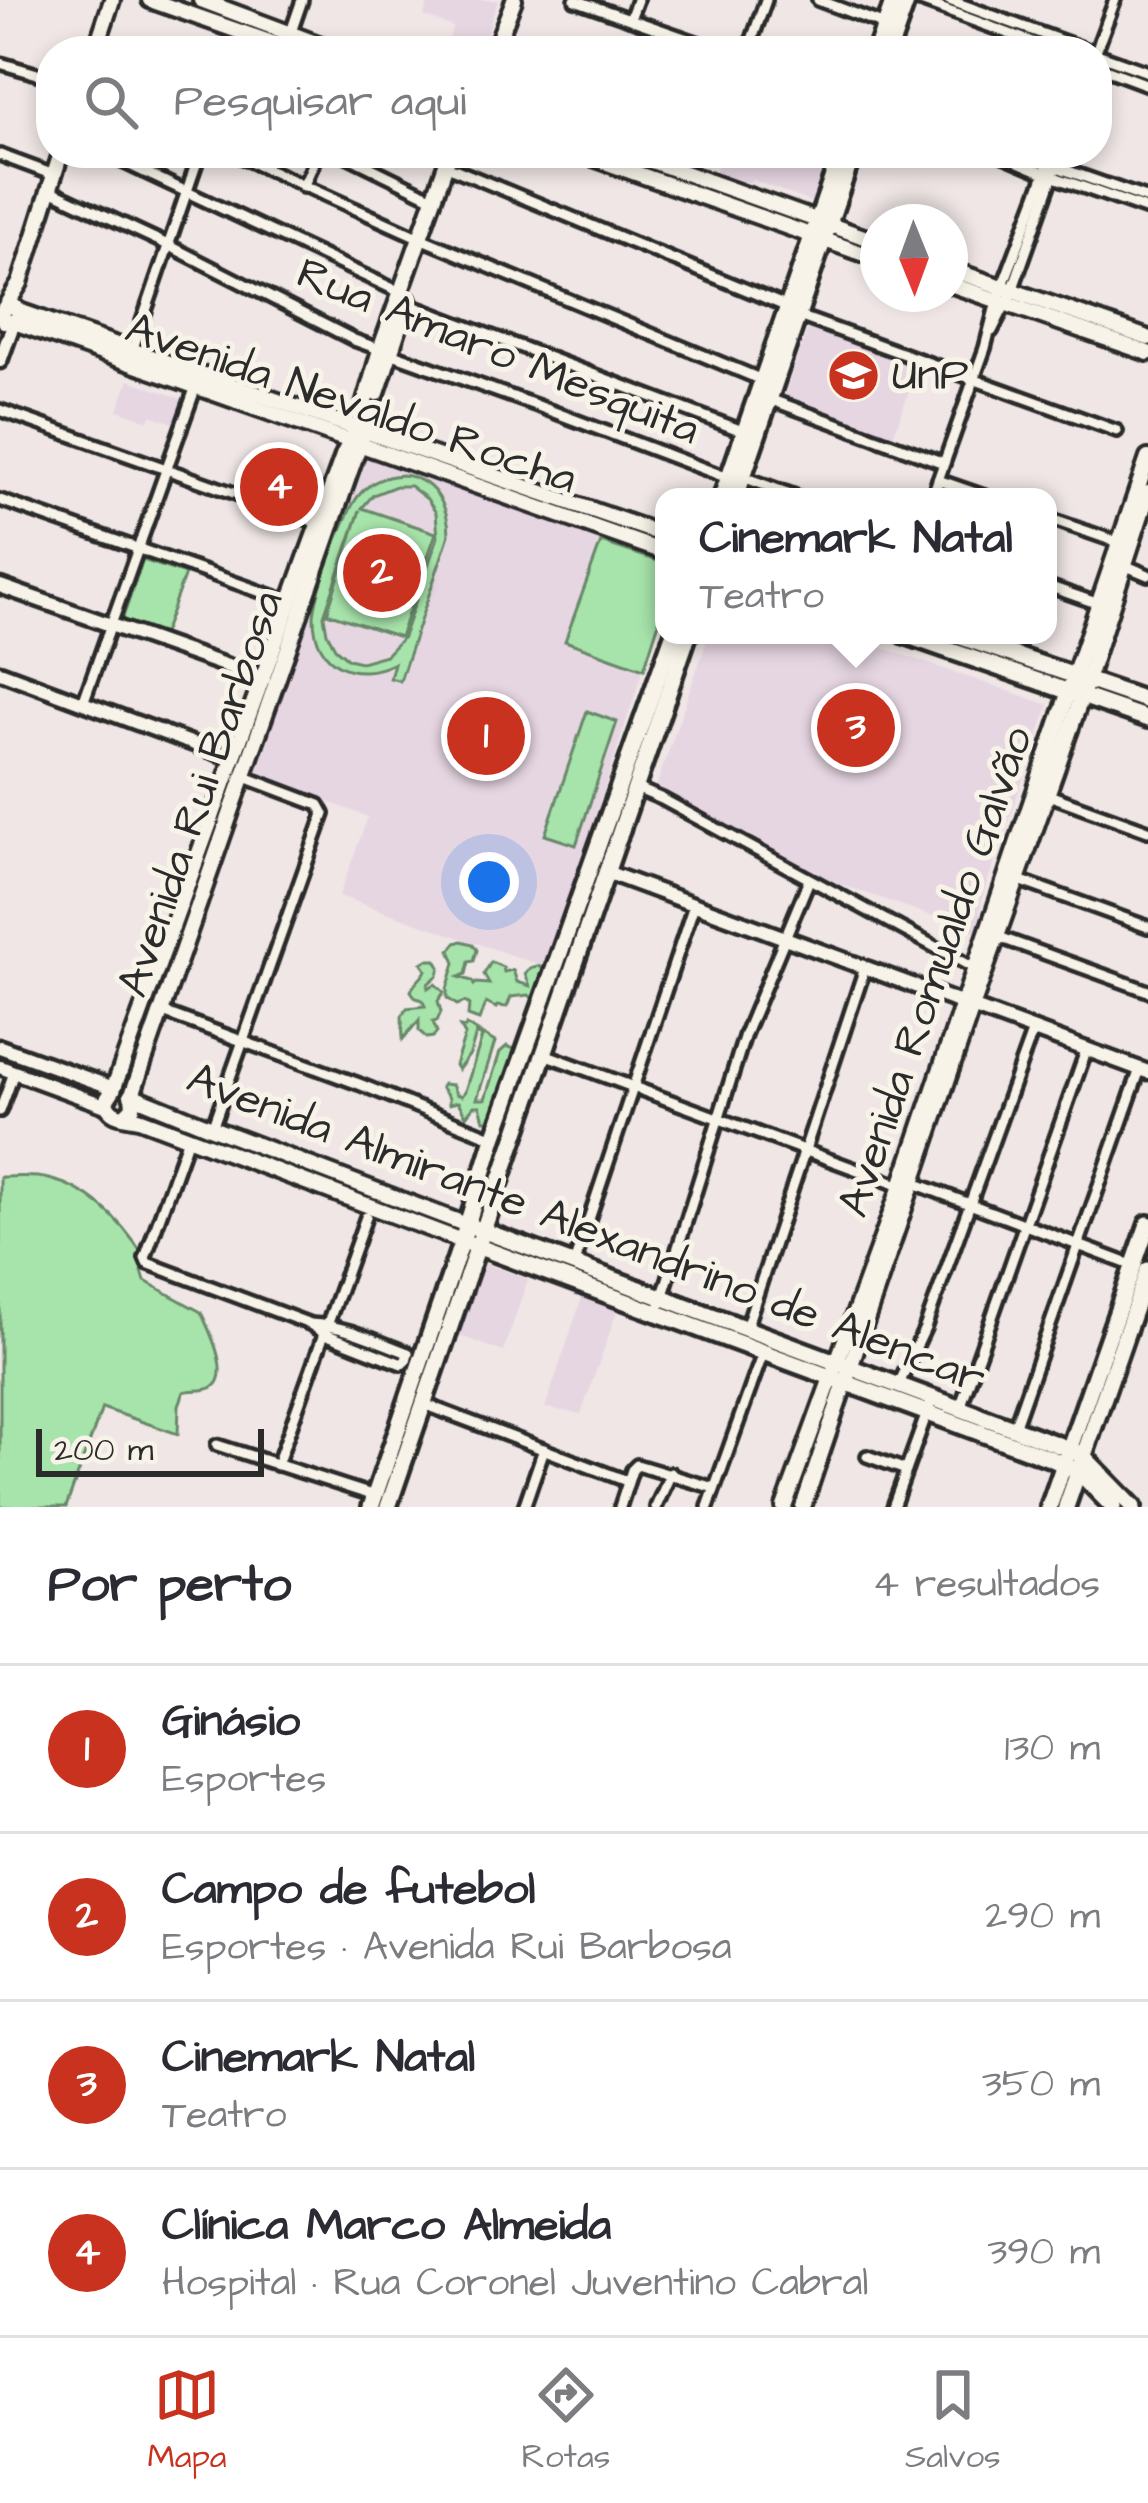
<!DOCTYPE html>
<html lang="pt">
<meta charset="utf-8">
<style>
:root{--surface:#fff;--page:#f2f2f3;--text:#2b2b33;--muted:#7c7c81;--line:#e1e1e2;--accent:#c8321e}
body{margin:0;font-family:"Architects Daughter",sans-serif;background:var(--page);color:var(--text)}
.compass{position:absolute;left:860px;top:204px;width:108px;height:108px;border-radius:50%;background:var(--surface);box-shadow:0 6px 18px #0003;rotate:179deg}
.scale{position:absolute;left:36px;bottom:30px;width:228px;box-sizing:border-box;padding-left:12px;border:6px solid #2b2b2b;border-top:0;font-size:33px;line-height:42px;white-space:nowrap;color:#2b2b2b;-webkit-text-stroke:9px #f7f3e8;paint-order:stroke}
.you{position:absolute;left:489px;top:882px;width:42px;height:42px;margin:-30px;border:9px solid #fff;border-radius:50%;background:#1a73e8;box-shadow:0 0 0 18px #1a73e833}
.badge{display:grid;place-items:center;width:78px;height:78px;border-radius:50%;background:var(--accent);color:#fff;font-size:39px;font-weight:700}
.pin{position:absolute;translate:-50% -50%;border:6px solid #fff;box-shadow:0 3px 12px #0006}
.popup{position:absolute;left:655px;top:488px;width:402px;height:156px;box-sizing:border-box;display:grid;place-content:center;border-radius:24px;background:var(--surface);filter:drop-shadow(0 3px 9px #0005);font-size:39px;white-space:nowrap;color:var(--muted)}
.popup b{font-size:45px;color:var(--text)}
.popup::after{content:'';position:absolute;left:50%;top:100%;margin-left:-24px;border:24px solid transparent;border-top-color:var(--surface)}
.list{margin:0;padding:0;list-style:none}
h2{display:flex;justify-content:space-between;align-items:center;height:156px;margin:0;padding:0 48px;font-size:51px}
h2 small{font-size:39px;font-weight:400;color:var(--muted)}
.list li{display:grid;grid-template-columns:78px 1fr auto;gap:36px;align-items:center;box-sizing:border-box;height:168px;padding:0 48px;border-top:3px solid var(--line)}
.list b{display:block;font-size:45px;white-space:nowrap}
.list p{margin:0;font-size:39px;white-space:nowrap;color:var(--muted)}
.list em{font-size:39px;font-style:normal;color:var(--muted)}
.icon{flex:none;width:66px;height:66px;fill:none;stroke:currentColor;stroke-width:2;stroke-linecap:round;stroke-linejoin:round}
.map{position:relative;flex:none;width:1148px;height:1507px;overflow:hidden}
.search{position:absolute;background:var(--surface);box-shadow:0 6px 18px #0003;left:36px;right:36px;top:36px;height:132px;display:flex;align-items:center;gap:30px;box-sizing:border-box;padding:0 42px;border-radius:48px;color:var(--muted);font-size:45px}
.sheet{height:828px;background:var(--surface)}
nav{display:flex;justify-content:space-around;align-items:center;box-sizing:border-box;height:168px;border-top:3px solid var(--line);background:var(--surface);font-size:33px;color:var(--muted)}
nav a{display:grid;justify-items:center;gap:6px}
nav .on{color:var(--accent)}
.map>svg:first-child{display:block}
</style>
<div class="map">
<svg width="1148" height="1507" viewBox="0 0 1148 1507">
<rect width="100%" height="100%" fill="#efe6e5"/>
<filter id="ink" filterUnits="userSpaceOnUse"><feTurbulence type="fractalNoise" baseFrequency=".00833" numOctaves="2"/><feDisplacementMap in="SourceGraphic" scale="24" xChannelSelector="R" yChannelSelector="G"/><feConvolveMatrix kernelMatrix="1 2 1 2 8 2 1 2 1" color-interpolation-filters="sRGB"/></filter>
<g filter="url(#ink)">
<!-- built -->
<g fill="#e6d6e2">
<polygon points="429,0 498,0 481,51 445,51 453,27 424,16"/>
<polygon points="722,153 832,153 813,203 753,180 743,183 715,174"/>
<polygon points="808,328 918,366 893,436 783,398"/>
<polygon points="129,380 185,400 176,424 151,415 148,421 118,410"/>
<polygon points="366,456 664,563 664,606 546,967 339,896 368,817 255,774"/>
<polygon points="709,635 845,635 1049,705 982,897 980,912 984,920 980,933 806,872 655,790"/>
<polygon points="483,1263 528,1279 503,1352 453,1333 478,1264"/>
<polygon points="582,1298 617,1311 581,1414 545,1408"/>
</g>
<!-- green -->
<g fill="#a7e4ab" stroke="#69886b" stroke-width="3" fill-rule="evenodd">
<path d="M402 475C433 478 449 505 449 535L400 681 390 678 394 663C355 683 314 665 314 618 314 597 346 509 360 494 371 481 385 476 402 475ZM396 486H410L427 499 436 513 438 537 403 637 386 655 361 662 348 659 335 648 327 633 324 616 360 510 327 613 400 637 436 533 362 508 373 495Z"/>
<polygon points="601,542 664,563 664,606 644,669 565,641"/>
<polygon points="143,560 185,574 161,639 121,623"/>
<polygon points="469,704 471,709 475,706 476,711 481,709 483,713 486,710 488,715 491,713 493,717 496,714 498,718 502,716 503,720 507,717 508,722 513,719 513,724 518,721 502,768 501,762 496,765 495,760 491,763 489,758 484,766 478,764 479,755 475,758 474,753 469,757 467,752 464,755 462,750 459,753 457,748 453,751"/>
<polygon points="587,711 617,722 576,845 545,835"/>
<polygon points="462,941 473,944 477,950 474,961 469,962 466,974 459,977 472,981 474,985 476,983 489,984 484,974 491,962 503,967 504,972 513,970 517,982 530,986 525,974 530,968 537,966 548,969 531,1018 527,1014 533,999 529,995 511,997 507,1007 497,1006 496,1008 486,1003 479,1020 468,1016 469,1004 464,1002 457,1005 447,998 447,989 455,963 450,950 456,943"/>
<path d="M427 960H436L440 967 438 975 428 984V988L435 984 444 992 438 1001 441 1012 437 1021 433 1022 437 1032 433 1037 427 1038 419 1031V1020L403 1039 402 1016 407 1008 425 1006 422 1000 416 998 411 991C414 982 423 978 426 970L422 963Z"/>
<polygon points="466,1025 495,1042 477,1099 485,1099 500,1052 507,1046 517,1050 518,1056 494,1120 484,1120 480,1106 474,1106 466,1116 458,1102 449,1104 449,1098 441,1087 443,1084 452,1085 456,1094 461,1096 465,1091 482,1037 476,1034 470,1054 458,1070 455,1065 465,1035 460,1027 465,1028"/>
<path d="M0 1177C16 1177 33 1175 49 1179 91 1189 123 1223 145 1258L142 1271 145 1281 201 1312C208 1328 232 1374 213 1387 205 1392 192 1389 184 1392L179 1405 178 1434 102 1408 66 1507H0Z"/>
</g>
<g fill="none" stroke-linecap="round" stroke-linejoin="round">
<defs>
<g id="minor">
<polyline points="575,0 722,51"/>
<polyline points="818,0 885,25"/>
<polyline points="918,0 1056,51"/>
<polyline points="949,0 1090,51"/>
<polyline points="630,19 637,0"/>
<polyline points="290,35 302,0"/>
<polyline points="748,51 766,0"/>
<polyline points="1096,51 1115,0"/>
<polyline points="1097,54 1148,72"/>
<polyline points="0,63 51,78"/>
<polyline points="1097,66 1148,85"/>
<polyline points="104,153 404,294"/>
<polyline points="232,153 420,238 762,380"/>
<polyline points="341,153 435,199"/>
<polyline points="997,153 1054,177 1148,210"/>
<polyline points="1017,153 1148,199"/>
<polyline points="0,155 54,175"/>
<polyline points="454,169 788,307"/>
<polyline points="303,187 318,153"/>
<polyline points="50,190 168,245 354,340 538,406 728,478"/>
<polyline points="402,302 745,432"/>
<polyline points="796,315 1117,431"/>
<polyline points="992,331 1012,291 1061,153"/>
<polyline points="132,351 200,153"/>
<polyline points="769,399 944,463"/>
<polyline points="0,410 318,523"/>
<polyline points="743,477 798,497"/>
<polyline points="938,480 987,497"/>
<polyline points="932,497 985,348 997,301 1053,153"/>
<polyline points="0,500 290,602"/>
<polyline points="1048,518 1120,543"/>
<polyline points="1124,565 1148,575"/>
<polyline points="1048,586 1099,604"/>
<polyline points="83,703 195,389"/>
<polyline points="634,787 662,799 974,968"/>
<polyline points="1046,794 1148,831"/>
<polyline points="1016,879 1148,927"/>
<polyline points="996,936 1148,991"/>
<polyline points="163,1012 359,1084 494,1138"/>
<polyline points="544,1054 901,1186"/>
<polyline points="0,1111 12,1078"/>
<polyline points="212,1128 324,814 319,805 245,777"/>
<polyline points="188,1138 145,1258 147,1263 310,1324 325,1334 402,1364 406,1360"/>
<polyline points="914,1183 1134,1266"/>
<polyline points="574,1264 694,905"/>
<polyline points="658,1311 745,1034 809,880"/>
<path d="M310 1324C344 1325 376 1341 408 1353L406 1360"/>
<polyline points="746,1328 865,968"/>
<polyline points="898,1386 925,1328 1033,1030"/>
<polyline points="424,1404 627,1481"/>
<polyline points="960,1408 1087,1048"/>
<polyline points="1014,1428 1140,1069"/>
<polyline points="217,1445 375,1496"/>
<polyline points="867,1456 906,1470"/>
<polyline points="277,1465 366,1217"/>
<polyline points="524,1507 544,1449"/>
<polyline points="620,1507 632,1470 637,1465 714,1488"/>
<polyline points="656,1507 671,1473"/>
<polyline points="708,1507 763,1353"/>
<polyline points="893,1507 932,1399"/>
</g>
<g id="tertiary">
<polyline points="0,361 14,322"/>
<polyline points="0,586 264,679"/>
<polyline points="0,672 234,759"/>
<polyline points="606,872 1148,1072"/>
<polyline points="0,1047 108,1086 113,1090"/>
<polyline points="0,1067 106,1106"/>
</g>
<g id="secondary">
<polyline points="150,0 295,51"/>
<polyline points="201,0 337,51"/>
<polyline points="95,51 112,0"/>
<polyline points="494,51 514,0"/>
<path d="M450 153 380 350 357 429 344 453 113 1090 106 1101C109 1117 125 1116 139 1119L462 1241"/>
<polyline points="579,153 878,259"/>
<polyline points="629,153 878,242"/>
<polyline points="950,269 1148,338"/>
<polyline points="950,284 1148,353"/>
<polyline points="6,306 15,307 19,311 18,318 14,322 4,321 2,312 20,283 61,153"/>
<polyline points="19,311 664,535"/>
<polyline points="14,322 664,552"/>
<polyline points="377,393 408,300"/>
<polyline points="131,1095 212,1128 467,1225"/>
<polyline points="125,1115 133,1107 132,1095 368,420"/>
<polyline points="784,1507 901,1186 1148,458"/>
<polyline points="803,1507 971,1010 1082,696 1148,493"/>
</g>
<g id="primary">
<polyline points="476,1228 1069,1449 1083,1456 1133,1507"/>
<polyline points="471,1244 1052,1459 1078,1471 1113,1507"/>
<polyline points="371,1507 462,1241 494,1138 673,635"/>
<polyline points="388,1507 688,635"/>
<polyline points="1049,1507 1148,1224"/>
<polyline points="1066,1507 1148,1270"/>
</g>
<g id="trunk">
<polyline points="876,51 894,0"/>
<polyline points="889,51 907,0"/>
<polyline points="722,497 841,153"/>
<polyline points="736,497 853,153"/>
<polyline points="905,635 1148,719"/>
<polyline points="955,635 1148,701"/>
</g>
</defs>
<!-- minor casing -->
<use href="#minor" stroke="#2b2b2b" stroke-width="18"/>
<!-- tertiary casing -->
<use href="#tertiary" stroke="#2b2b2b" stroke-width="21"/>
<!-- secondary casing -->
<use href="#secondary" stroke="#2b2b2b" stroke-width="22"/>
<!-- primary casing -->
<use href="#primary" stroke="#2b2b2b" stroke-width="24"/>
<!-- trunk casing -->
<use href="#trunk" stroke="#2b2b2b" stroke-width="24"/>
<!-- minor -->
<use href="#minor" stroke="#f7f3e8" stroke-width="9"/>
<!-- tertiary -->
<use href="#tertiary" stroke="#f7f3e8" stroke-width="12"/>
<!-- secondary -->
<use href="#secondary" stroke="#f7f3e8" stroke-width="14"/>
<!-- primary -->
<use href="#primary" stroke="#f7f3e8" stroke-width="15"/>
<!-- trunk -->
<use href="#trunk" stroke="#f7f3e8" stroke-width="15"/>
</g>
</g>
<!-- icons -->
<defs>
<symbol id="university-disc" viewBox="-11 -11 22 22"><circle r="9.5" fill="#c8321e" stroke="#f7f3e8"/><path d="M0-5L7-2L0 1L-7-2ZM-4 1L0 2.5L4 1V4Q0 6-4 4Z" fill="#fff"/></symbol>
</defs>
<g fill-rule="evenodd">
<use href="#university-disc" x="824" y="346" width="59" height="59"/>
</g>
<g text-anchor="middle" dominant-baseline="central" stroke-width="10" stroke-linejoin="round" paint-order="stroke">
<!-- street labels -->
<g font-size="45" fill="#2b2b2b" stroke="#f7f3e8">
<text transform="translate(498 352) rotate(22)">Rua Amaro Mesquita</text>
<text transform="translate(351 404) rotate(19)">Avenida Nevaldo Rocha</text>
<text transform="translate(201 794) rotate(-71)">Avenida Rui Barbosa</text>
<text transform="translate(936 972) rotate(-71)">Avenida Romualdo Galvão</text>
<text transform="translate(586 1229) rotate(21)">Avenida Almirante Alexandrino de Alencar</text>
</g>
<!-- poi labels -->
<g font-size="45" fill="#2b2b2b" stroke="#f7f3e8" text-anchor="start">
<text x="892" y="376">UnP</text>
</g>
</g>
</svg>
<svg class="compass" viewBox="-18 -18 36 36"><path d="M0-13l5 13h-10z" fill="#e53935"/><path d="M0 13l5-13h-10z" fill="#7c7c81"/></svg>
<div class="scale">200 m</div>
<div class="you"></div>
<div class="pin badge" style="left:486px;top:736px">1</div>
<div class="pin badge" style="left:382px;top:573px">2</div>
<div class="pin badge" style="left:856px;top:728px">3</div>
<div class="popup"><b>Cinemark Natal</b>Teatro</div>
<div class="pin badge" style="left:279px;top:487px">4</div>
<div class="search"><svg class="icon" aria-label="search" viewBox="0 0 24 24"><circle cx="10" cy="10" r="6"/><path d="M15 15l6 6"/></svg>Pesquisar aqui</div>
</div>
<section class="sheet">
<h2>Por perto<small>4 resultados</small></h2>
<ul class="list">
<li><span class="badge">1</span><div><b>Ginásio</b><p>Esportes</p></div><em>130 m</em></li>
<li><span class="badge">2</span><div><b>Campo de futebol</b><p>Esportes · Avenida Rui Barbosa</p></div><em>290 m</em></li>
<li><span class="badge">3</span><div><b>Cinemark Natal</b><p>Teatro</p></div><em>350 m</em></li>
<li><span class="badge">4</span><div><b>Clínica Marco Almeida</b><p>Hospital · Rua Coronel Juventino Cabral</p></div><em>390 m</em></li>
</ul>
</section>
<nav>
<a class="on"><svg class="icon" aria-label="map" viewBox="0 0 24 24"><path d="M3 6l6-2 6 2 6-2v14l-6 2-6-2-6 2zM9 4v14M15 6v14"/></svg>Mapa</a>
<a><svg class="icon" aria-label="directions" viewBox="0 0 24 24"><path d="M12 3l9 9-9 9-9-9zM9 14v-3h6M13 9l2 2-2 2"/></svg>Rotas</a>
<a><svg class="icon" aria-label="saved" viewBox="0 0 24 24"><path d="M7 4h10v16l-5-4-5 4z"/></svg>Salvos</a>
</nav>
